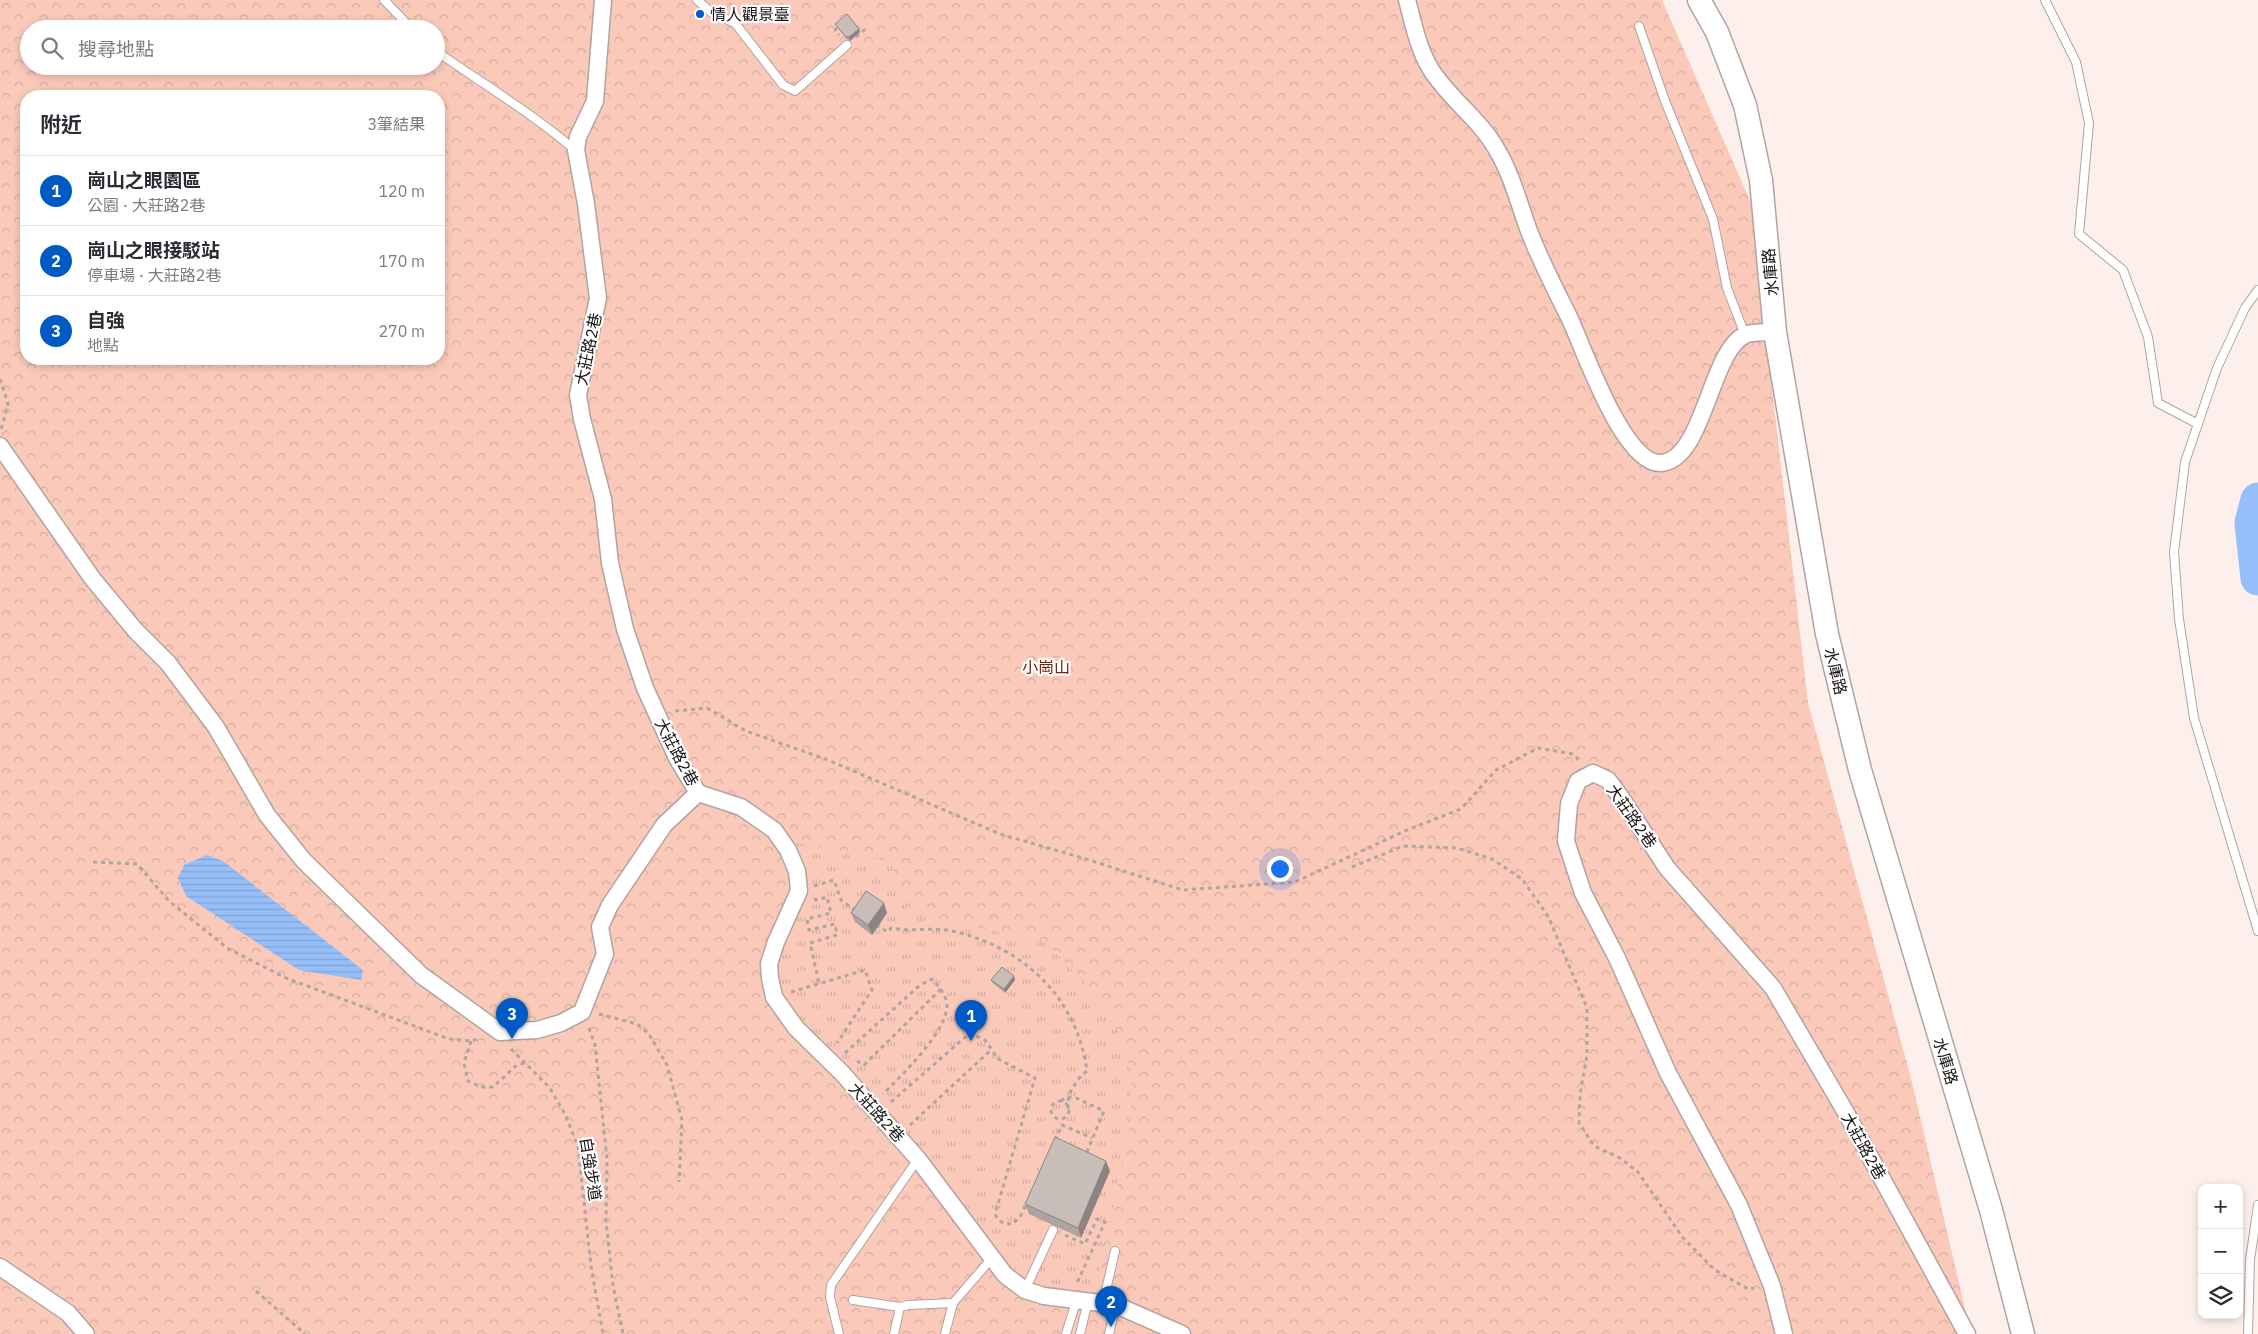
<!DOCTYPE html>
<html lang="zh-TW">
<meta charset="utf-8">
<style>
:root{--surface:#fff;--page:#f2f2f3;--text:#2b2b33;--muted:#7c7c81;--line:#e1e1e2;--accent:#005ac3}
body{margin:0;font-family:"IBM Plex Sans","Noto Sans TC",sans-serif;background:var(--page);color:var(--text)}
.controls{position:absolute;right:15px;bottom:15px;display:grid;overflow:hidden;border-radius:10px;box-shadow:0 2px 8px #0003}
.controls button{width:45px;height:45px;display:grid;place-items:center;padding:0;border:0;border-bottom:1px solid var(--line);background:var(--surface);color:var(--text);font:25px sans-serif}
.you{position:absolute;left:1279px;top:868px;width:18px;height:18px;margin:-12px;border:4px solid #fff;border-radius:50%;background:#1a73e8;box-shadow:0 0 0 8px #1a73e833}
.badge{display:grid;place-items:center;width:32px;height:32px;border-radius:50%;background:var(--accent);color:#fff;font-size:16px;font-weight:700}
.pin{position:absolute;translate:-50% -41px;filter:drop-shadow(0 1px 2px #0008)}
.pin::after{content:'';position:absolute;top:26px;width:18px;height:15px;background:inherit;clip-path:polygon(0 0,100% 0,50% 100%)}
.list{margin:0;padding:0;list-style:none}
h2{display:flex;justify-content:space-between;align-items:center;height:65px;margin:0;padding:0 20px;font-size:21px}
h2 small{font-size:16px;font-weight:400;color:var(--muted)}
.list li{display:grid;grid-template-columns:32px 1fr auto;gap:15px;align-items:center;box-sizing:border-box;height:70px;padding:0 20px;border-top:1px solid var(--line)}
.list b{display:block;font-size:19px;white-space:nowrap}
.list p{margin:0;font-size:16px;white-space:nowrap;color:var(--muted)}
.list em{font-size:16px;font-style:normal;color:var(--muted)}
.icon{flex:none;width:28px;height:28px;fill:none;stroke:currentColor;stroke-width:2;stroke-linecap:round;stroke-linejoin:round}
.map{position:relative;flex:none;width:2258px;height:1334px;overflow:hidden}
.search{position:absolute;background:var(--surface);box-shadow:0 2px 8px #0003;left:20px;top:20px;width:425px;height:55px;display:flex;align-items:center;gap:12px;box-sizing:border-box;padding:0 18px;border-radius:28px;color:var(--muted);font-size:19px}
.panel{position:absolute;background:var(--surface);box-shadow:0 2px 8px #0003;left:20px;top:90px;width:425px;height:275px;border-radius:20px}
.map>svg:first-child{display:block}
</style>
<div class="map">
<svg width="2258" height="1334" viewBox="0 0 2258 1334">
<defs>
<pattern id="forest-crowns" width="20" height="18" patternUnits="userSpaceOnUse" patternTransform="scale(1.25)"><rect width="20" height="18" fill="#fac9ba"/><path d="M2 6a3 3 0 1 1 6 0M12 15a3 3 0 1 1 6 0" fill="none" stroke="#d6ac9f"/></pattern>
<pattern id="park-tufts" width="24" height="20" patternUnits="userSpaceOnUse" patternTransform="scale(1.25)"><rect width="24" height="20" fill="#fac9ba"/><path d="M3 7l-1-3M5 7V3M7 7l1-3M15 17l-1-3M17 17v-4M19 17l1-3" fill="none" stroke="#d6ac9f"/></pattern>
<pattern id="water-rules" width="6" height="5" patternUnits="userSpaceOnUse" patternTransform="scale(1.25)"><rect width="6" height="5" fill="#96bef9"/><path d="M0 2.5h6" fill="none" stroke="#81a2d4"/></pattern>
</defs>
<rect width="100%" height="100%" fill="#fdf0ec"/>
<!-- forest -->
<path fill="url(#forest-crowns)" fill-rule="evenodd" d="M0 0H1662L1751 203 1808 703 1911 1078 1971 1334H0ZM29 29H436V66H29ZM26 96H439V359H26Z"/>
<!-- park -->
<polygon fill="url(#park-tufts)" points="791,842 890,861 910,913 1045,942 1109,1007 1131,1070 1131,1119 1096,1290 1038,1286 1007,1264 926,1156 793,1012 781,995 776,971 780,946 801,906 806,882"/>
<!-- water -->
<polygon fill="url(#water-rules)" points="207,855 223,861 363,970 361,980 299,970 186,896 178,878 184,865"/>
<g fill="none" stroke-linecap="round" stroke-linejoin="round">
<!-- river -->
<polyline stroke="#96bef9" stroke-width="35" points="2258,500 2252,523 2258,578"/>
<defs>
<g id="lane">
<polyline points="384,0 412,29"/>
<polyline points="697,0 711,12 735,23 783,85 795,91 847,45"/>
<polyline points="2045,0 2076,62 2089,123 2079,234 2123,270 2148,337 2158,403 2198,424"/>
<polyline points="1639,26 1665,101 1713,219 1727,288 1745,335"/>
<path d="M436 51C483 84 532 113 575 150"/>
<polyline points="2258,290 2245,308 2217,368 2185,462 2174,552 2179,619 2194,718 2258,931"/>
<polyline points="1025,1290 1053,1230"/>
<polyline points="853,1300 900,1307 908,1305 953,1303 992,1258"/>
<polyline points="1103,1303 1115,1251"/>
<polyline points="839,1334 830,1297 831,1285 918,1159"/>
<polyline points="894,1334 900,1307"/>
<polyline points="945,1334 953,1303"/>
<polyline points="1066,1334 1077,1299"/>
<polyline points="1080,1334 1088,1301"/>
<polyline points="1109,1334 1116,1305"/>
<polyline points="2248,1334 2250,1260 2258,1205"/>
</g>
<g id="street">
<polyline points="603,0 595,101 578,137 576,150 586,204 598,298 578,395 582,419 603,499 610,563 625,629 645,688 677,758 698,793 741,807 774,830 788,850 797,871 799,891 776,942 769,964 770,978 774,997 796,1028 842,1073 918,1159 1005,1275 1025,1290 1044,1296 1116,1305 1182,1334"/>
<path d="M1407 0C1413 22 1418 48 1430 68 1448 98 1480 119 1497 150 1512 175 1519 204 1529 231 1540 260 1555 289 1569 317 1583 346 1623 465 1661 463 1704 460 1710 351 1745 335 1753 331 1767 333 1775 332"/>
<polyline points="0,446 92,578 135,630 168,663 216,727 267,815 304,861 421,975 500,1032 537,1030 561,1023 582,1012 605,954 600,927 610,905 664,825 698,793"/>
<polyline points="0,1267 68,1313 86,1334"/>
<polyline points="1784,1334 1772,1286 1739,1205 1668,1073 1617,958 1583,893 1566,841 1569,804 1578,781 1593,773 1608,780 1622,799 1667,868 1773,988 1845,1111 1967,1334"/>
</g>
<polyline id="secondary" points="1699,0 1717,32 1745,105 1761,180 1775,332 1827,634 1860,770 1991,1210 2023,1334"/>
</defs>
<!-- lane casing -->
<use href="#lane" stroke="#b0a4a0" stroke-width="10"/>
<!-- street casing -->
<use href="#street" stroke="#b0a4a0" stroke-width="19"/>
<!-- secondary casing -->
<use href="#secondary" stroke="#b0a4a0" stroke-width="25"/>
<!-- path -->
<g stroke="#afa5a2" stroke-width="3" stroke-dasharray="4 4" stroke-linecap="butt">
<polyline points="837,28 835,30 839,35"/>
<polyline points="856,37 867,28"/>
<polyline points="0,379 8,404 1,430"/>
<polyline points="675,711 707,708 746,731 828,760 1000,834 1086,859 1183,890 1295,882 1407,830 1461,809 1496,770 1538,748 1573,754 1579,760"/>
<polyline points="93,862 137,864 169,901 227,948 286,978 449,1039 471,1041 480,1038"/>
<polyline points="1352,867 1403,846 1457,848 1492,859 1522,879 1548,916 1587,1008 1587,1055 1580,1095 1579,1123 1594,1146 1620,1158 1638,1172 1683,1238 1715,1270 1748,1289 1754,1288"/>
<polyline points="814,886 834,880 841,900 856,911"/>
<polyline points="815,898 816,900 827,897 831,913 807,919 809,930 835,924 837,935 810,943 819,983"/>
<path d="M876 925 888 932 891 928C911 932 932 927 952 931 1023 947 1077 997 1087 1071L1079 1078"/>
<polyline points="791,992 865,970 872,990 837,1043"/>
<polyline points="599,1014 637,1024 649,1034 667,1065 682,1120 679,1182"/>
<polyline points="589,1028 595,1045 607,1159 606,1222 613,1285 623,1334"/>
<polyline points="471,1041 464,1063 468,1081 481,1087 493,1087 517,1065 525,1063"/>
<polyline points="511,1049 550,1088 566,1116 578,1147 591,1266 603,1334"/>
<path d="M845 1053 920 985 932 979C939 987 947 996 947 1006 946 1033 901 1076 883 1094"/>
<polyline points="857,1061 864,1065 941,989"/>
<polyline points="1061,1101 1066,1097 1076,1098 1104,1111 1086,1154"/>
<circle cx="1060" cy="1110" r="9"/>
<path d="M891 1102 970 1033 985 1040 998 1059 1035 1078 995 1214C999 1222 1004 1224 1013 1224L1021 1215 1027 1203"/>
<polyline points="910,1125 992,1049"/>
<polyline points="1055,1140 1062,1125 1092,1138"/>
<polyline points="1065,1235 1085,1244 1097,1219 1105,1222 1077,1283"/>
<polyline points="256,1291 305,1334"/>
</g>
<!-- lane -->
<use href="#lane" stroke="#fff" stroke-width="8"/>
<!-- street -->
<use href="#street" stroke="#fff" stroke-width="16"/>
<!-- secondary -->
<use href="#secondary" stroke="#fff" stroke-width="22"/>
<!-- path-bridge -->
<polyline stroke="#afa5a2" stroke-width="3" stroke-dasharray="4 4" stroke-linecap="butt" points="1068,1109 1069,1094 1079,1078"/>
</g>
<!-- wall -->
<g fill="#ada3a0">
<polygon points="835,24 859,29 860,32 850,41 847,39 837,27"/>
<polygon points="851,913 887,913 872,935 855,922"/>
<polygon points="1014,976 1015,980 1005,993 993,983 991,980"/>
<polygon points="1110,1171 1081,1238 1029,1214 1025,1204"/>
</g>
<!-- shaded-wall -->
<g fill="#8d8482">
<polygon points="859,29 860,32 850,41 849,37"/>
<polygon points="884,903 887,913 872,935 868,925"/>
<polygon points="1014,976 1015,980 1005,993 1004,989"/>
<polygon points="1106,1161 1110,1171 1081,1238 1078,1228"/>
</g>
<!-- building -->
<g fill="#c9bdba" stroke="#8d8482">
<polygon points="847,14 859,29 849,37 845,36 835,24"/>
<polygon points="866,891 884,903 868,925 851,913"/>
<polygon points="1002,967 1014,976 1004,989 991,980"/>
<polygon points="1055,1137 1106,1161 1078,1228 1025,1204"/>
</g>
<!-- markers -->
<circle fill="#005ac3" stroke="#fff" stroke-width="2" cx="700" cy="14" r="5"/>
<g text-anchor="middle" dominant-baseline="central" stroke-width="4.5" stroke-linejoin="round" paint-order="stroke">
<!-- poi labels -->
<g font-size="16" fill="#171312" stroke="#fff" text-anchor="start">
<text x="710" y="14">情人觀景臺</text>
</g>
<!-- street labels -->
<g font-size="16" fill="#171312" stroke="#fff">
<text transform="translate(1770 272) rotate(-95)">水庫路</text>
<text transform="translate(588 349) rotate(-78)">大莊路2巷</text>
<text transform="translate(1836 671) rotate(76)">水庫路</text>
<text transform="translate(677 752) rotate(62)">大莊路2巷</text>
<text transform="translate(1632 816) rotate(55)">大莊路2巷</text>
<text transform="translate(1946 1061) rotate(73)">水庫路</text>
<text transform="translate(877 1112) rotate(48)">大莊路2巷</text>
<text transform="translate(1864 1146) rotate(61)">大莊路2巷</text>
<text transform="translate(591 1169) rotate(81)">自強步道</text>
</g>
<!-- park labels -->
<g font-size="16" fill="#732309" stroke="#fff">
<text x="1046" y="667">小崗山</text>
</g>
</g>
</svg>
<div class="controls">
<button>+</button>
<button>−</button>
<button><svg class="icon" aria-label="layers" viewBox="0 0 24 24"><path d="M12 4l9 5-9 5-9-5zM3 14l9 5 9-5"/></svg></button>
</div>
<div class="you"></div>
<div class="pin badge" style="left:971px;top:1041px">1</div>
<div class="pin badge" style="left:1111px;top:1327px">2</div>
<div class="pin badge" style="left:512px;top:1039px">3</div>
<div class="search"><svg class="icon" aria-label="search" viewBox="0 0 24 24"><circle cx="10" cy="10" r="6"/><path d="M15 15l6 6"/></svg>搜尋地點</div>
<section class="panel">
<h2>附近<small>3筆結果</small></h2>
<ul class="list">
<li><span class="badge">1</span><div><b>崗山之眼園區</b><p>公園 · 大莊路2巷</p></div><em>120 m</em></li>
<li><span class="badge">2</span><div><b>崗山之眼接駁站</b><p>停車場 · 大莊路2巷</p></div><em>170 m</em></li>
<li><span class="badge">3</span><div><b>自強</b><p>地點</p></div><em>270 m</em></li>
</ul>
</section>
</div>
